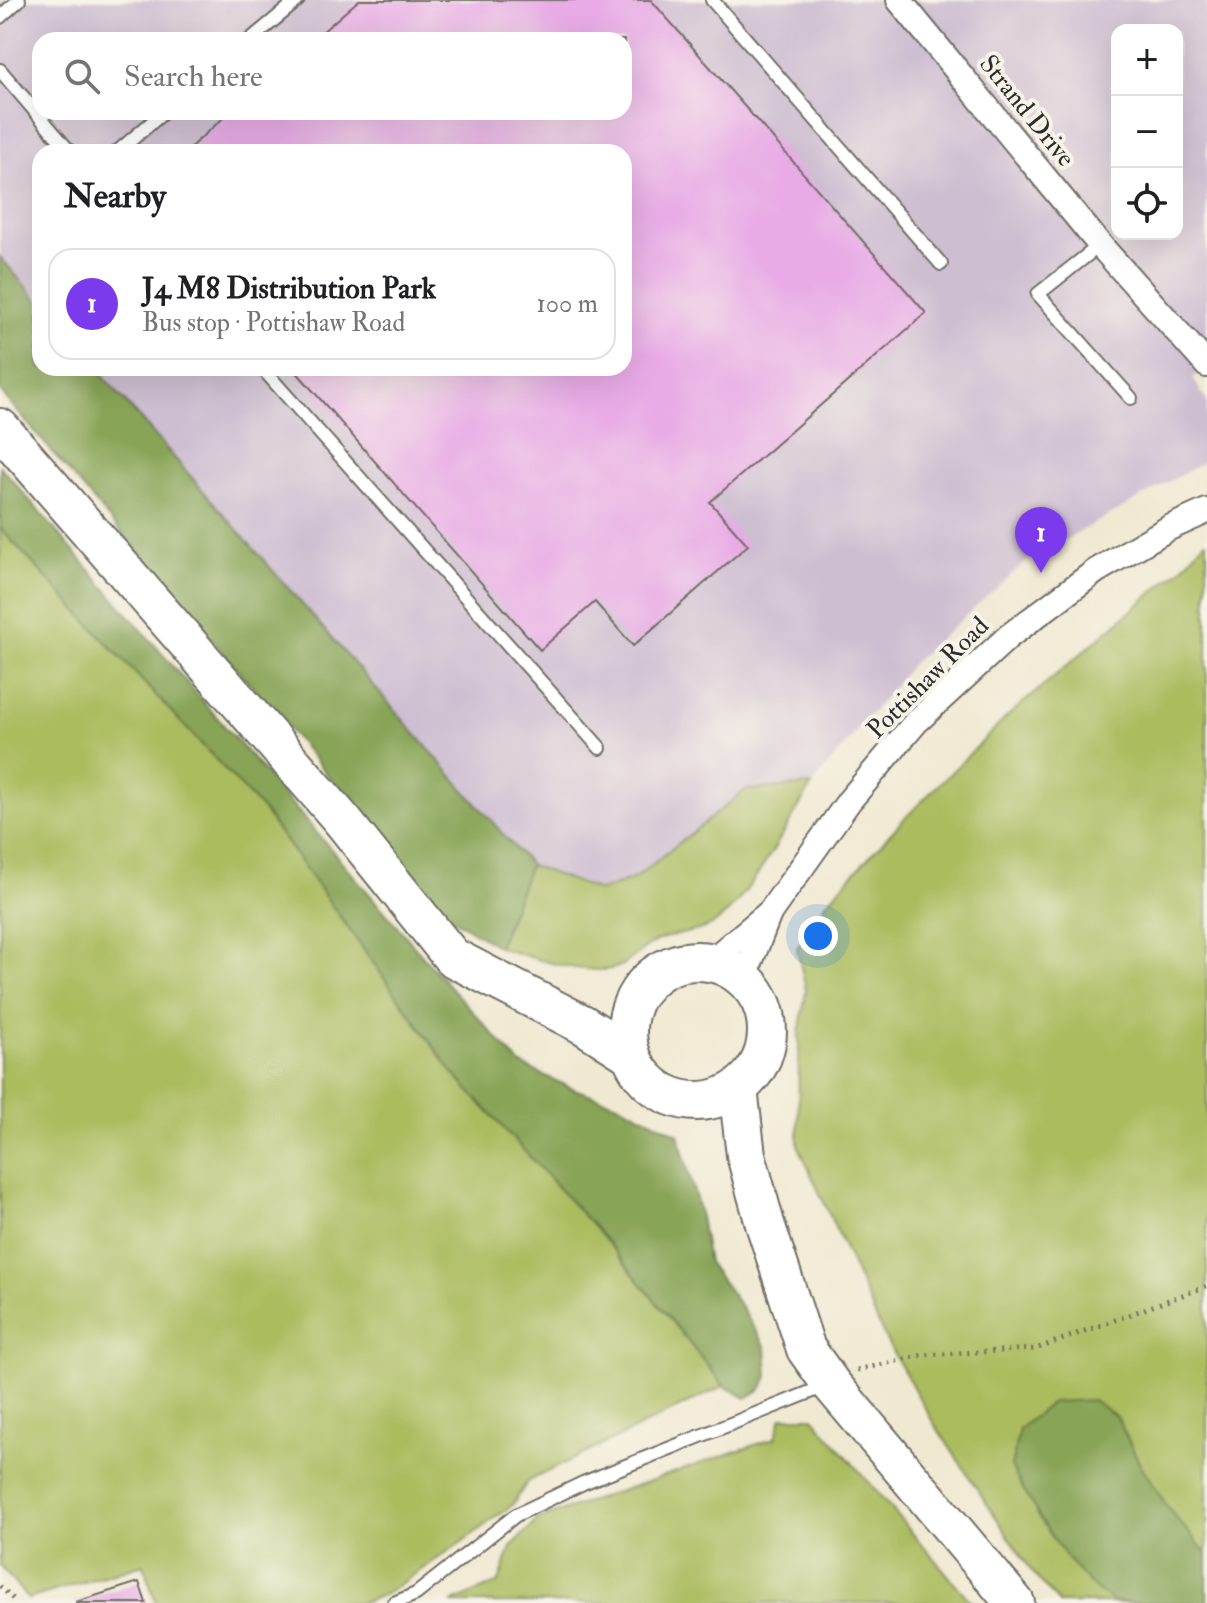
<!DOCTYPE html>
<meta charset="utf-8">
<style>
:root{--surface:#fff;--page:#f6f6f6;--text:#202124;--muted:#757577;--line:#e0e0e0;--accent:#7c3aed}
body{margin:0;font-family:"IM FELL Double Pica",serif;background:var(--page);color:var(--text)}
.controls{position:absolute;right:24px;top:24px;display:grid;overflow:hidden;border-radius:16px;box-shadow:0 8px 32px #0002}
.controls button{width:72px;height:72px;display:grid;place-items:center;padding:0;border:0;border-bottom:2px solid var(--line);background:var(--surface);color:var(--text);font:40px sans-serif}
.you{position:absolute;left:818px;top:936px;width:28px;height:28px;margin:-20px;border:6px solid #fff;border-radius:50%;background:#1a73e8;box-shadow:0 0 0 12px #1a73e833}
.badge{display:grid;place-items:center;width:52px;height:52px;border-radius:50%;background:var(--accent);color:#fff;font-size:26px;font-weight:700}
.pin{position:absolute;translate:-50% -66px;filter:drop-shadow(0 2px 4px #0008)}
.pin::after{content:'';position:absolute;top:42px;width:28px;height:24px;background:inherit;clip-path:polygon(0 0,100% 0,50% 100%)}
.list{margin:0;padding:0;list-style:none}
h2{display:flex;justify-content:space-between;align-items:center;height:104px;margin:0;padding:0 32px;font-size:34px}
h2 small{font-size:26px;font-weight:400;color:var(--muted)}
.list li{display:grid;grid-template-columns:52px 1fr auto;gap:24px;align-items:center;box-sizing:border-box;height:112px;margin:0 16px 16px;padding:0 16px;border:2px solid var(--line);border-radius:24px}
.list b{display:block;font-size:30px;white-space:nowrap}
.list p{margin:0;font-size:26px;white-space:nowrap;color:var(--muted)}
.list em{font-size:26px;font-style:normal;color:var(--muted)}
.icon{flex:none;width:44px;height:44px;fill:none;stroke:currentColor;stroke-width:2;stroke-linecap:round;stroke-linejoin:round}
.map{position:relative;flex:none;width:1207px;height:1603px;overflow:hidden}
.search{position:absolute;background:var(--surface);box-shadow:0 8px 32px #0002;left:32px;top:32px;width:600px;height:88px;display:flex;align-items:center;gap:20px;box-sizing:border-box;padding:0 28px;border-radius:24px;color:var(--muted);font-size:30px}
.panel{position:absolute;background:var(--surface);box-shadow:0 8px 32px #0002;left:32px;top:144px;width:600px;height:232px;border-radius:24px}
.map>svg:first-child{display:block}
</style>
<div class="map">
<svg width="1207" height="1603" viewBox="0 0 1207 1603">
<rect width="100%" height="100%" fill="#f7f3e8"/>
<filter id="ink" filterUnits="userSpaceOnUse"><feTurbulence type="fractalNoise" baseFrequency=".0125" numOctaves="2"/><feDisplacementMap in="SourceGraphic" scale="16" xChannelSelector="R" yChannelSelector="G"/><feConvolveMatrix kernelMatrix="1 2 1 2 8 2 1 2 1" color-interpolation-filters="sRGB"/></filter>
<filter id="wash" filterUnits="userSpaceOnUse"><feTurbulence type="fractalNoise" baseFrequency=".006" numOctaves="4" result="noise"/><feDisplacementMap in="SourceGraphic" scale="32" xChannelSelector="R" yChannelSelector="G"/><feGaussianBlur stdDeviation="1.8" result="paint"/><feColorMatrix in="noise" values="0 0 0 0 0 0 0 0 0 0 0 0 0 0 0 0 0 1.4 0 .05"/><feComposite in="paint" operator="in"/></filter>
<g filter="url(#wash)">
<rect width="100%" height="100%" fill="#f0e9d1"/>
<!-- industrial -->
<path fill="#cebed1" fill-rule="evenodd" d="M0 0H1207V366L1193 378 1207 402V453L1202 463 1024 563 912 664 812 785 746 790 635 878 600 891 568 879 530 865 96 368H624V152H40V303L0 257ZM1117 30H1177V234H1117ZM40 40H624V112H40Z"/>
<!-- green -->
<g fill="#abbc5f" stroke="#6b7445" stroke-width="2">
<polygon points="0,528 262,809 453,1073 605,1239 724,1386 528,1481 513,1504 472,1535 387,1593 362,1603 156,1603 143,1564 28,1599 0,1566"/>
<polygon points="1207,541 1207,1603 1059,1603 1032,1572 933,1422 885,1338 798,1145 799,1034 806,991 797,948 827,902 904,819 1010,714 1184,566 1204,542"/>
<path d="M812 785C790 820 746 905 712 925 699 933 674 933 659 940 643 946 632 962 618 967 590 978 526 956 498 947L530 865 600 891 635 878 746 790Z"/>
<polygon points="782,1417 813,1417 972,1603 451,1603 499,1582 511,1547 538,1519 775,1438"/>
</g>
<!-- forest -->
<g fill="#88a456" stroke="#5a6840" stroke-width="2">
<polygon points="0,257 40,303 40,368 96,368 530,865 498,947 447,915 0,391"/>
<polygon points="0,466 441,977 520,1064 571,1088 621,1105 678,1134 698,1206 708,1262 738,1303 766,1347 768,1377 761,1389 746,1398 724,1386 605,1239 453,1073 262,809 0,528"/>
<path d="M1093 1400 1117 1417 1140 1464 1171 1512 1207 1554V1603C1191 1603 1125 1603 1115 1602 1074 1583 1032 1506 1011 1467L1019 1429 1052 1402Z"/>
</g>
<g id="blocks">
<!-- building -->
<g fill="#e8abe6">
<polygon points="359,0 651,0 926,313 710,502 748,545 633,646 595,602 540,650 293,368 624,368 624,152 185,152 230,112 624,112 624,40 313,40"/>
<polygon points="139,1582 146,1603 76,1603 76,1602"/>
</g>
</g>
</g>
<g filter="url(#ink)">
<use href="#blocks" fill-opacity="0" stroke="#706e65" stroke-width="2"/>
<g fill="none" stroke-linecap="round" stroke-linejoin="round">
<defs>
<g id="service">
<polyline points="712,0 941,264"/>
<polyline points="0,17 19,0"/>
<polyline points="250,40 298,0"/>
<polyline points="0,70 70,152"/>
<polyline points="117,152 164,112"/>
<polyline points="1100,245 1038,294 1131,398"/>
<polyline points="262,368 600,748"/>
<polyline points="394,1603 416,1594 516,1515 583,1483 828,1385"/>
</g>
<g id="minor">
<polyline points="899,0 1100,245 1207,365"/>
<polyline points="710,962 770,912 849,801 916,722 1009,636 1096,571 1169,528 1207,511"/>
<polyline points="744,978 769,914"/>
</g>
<g id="primary">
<polyline points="0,428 342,820 452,957 584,1025 631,1055"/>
<circle cx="697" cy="1031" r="70"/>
<polyline points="738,1089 746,1155 765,1224 806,1349 831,1384 1015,1603"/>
</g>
</defs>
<!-- service casing -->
<use href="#service" stroke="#706e65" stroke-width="16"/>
<!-- minor casing -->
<use href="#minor" stroke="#706e65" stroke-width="28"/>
<!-- primary casing -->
<use href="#primary" stroke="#706e65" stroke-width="42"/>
<!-- path -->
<g stroke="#706e65" stroke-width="5" stroke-dasharray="2 6" stroke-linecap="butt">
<polyline points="857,1370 923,1355 1036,1349 1207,1286"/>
<polyline points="0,1586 17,1603"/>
</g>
<!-- service -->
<use href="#service" stroke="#fff" stroke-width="12"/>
<!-- minor -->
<use href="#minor" stroke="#fff" stroke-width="24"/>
<!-- primary -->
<use href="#primary" stroke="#fff" stroke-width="38"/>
</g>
</g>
<g text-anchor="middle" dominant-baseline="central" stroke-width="8" stroke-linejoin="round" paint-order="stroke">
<!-- street labels -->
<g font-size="26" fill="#2b2b2b" stroke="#f7f3e8">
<text transform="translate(1027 111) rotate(51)">Strand Drive</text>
<text transform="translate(928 678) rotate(-45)">Pottishaw Road</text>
</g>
</g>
</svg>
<div class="controls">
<button>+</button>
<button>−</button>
<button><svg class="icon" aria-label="locate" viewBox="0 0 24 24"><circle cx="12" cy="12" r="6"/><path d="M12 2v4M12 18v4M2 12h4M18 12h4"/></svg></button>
</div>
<div class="you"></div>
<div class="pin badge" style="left:1041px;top:573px">1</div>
<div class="search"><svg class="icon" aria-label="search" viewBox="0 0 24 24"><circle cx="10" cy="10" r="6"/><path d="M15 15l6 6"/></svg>Search here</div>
<section class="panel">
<h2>Nearby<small></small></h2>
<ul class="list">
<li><span class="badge">1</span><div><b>J4 M8 Distribution Park</b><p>Bus stop · Pottishaw Road</p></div><em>100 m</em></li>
</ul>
</section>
</div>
